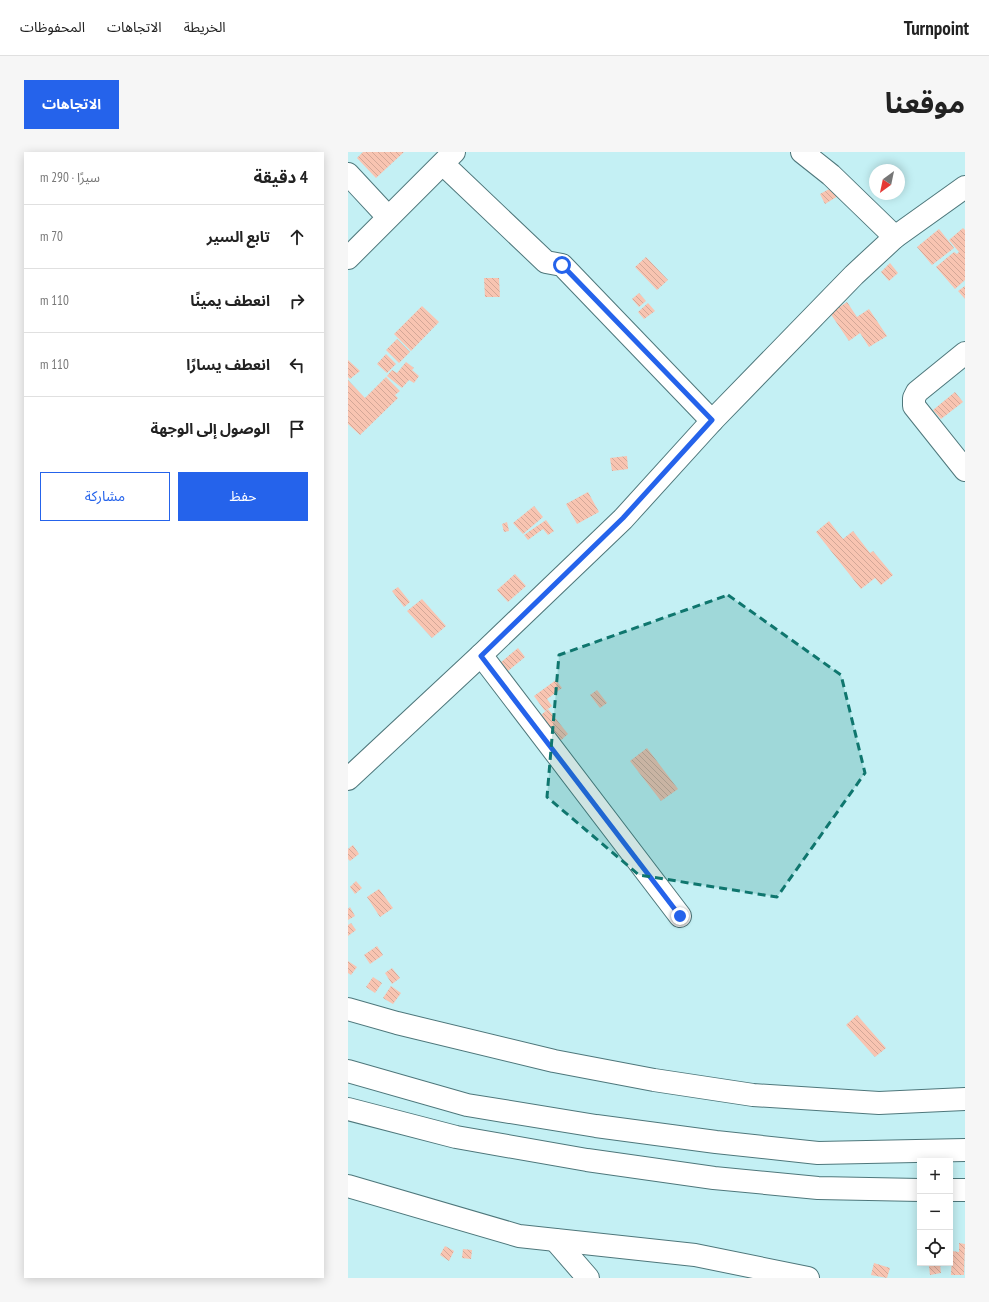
<!DOCTYPE html>
<html lang="ar">
<meta charset="utf-8">
<style>
:root{--surface:#fff;--page:#f6f6f6;--text:#222;--muted:#767676;--line:#e0e0e0;--accent:#2563eb}
body{margin:0;font-family:"PT Sans Narrow","Noto Sans Arabic",sans-serif;background:var(--page);color:var(--text);direction:rtl}
.controls{position:absolute;right:12px;bottom:12px;display:grid;overflow:hidden;border-radius:0px;box-shadow:0 2px 10px #0003}
.controls button{width:36px;height:36px;display:grid;place-items:center;padding:0;border:0;border-bottom:1px solid var(--line);background:var(--surface);color:var(--text);font:20px sans-serif}
.compass{position:absolute;left:521px;top:12px;width:36px;height:36px;border-radius:50%;background:var(--surface);box-shadow:0 2px 10px #0003;rotate:213deg}
.stop{position:absolute;width:12px;height:12px;margin:-9px;border:3px solid #2563eb;border-radius:50%;background:#fff}
.stop.end{background:#2563eb;border-color:#fff;box-shadow:0 1px 4px #0008}
.list{margin:0;padding:0;list-style:none}
h2{display:flex;justify-content:space-between;align-items:center;height:52px;margin:0;padding:0 16px;font-size:17px}
h2 small{font-size:13px;font-weight:400;color:var(--muted)}
.list li{display:grid;grid-template-columns:26px 1fr auto;gap:12px;align-items:center;box-sizing:border-box;height:64px;padding:0 16px;border-top:1px solid var(--line)}
.list b{display:block;font-size:15px;white-space:nowrap}
.list em{font-size:13px;font-style:normal;color:var(--muted)}
.actions{display:flex;gap:8px;padding:12px 16px}
.actions a{flex:1;padding:9px 0;border:1px solid var(--accent);border-radius:0px;text-align:center;font-size:14px;color:var(--accent)}
.actions .main{background:var(--accent);color:#fff}
.icon{flex:none;width:22px;height:22px;fill:none;stroke:currentColor;stroke-width:2;stroke-linecap:round;stroke-linejoin:round}
.map{position:relative;flex:none;width:617px;height:1126px;overflow:hidden;direction:ltr;border-radius:0px}
header{display:flex;align-items:center;gap:24px;box-sizing:border-box;height:56px;padding:0 20px;background:var(--surface);border-bottom:1px solid var(--line)}
header strong{font-size:19px}
nav{display:flex;gap:22px;margin-inline-start:auto;font-size:14px}
.intro{display:flex;align-items:center;justify-content:space-between;box-sizing:border-box;height:96px;padding:0 24px}
h1{margin:0;font-size:28px}
.button{padding:10px 18px;border-radius:0px;background:var(--accent);color:#fff;font-size:14px;font-weight:700}
main{display:flex;gap:24px;padding:0 24px}
aside{flex:1;background:var(--surface);border-radius:0px;box-shadow:0 2px 10px #0003}
.map>svg:first-child{display:block}
</style>
<header>
<strong>Turnpoint</strong>
<nav><a>الخريطة</a><a>الاتجاهات</a><a>المحفوظات</a></nav>
</header>
<div class="intro"><h1>موقعنا</h1><a class="button">الاتجاهات</a></div>
<main>
<div class="map">
<svg width="617" height="1126" viewBox="0 0 617 1126">
<defs>
<pattern id="building-back-hatch" width="6" height="6" patternUnits="userSpaceOnUse"><rect width="6" height="6" fill="#f8c4b1"/><path d="M-1 5l2 2M0 0l6 6M5-1l2 2" fill="none" stroke="#d3a797"/></pattern>
</defs>
<rect width="100%" height="100%" fill="#c4f0f4"/>
<!-- building -->
<g fill="url(#building-back-hatch)">
<polygon points="15,0 56,0 28,26 9,6"/>
<polygon points="485,35 490,44 477,52 472,42"/>
<polygon points="615,76 617,78 617,128 607,137 588,115 606,100 609,102 611,100 601,88"/>
<polygon points="591,77 606,96 584,113 569,95"/>
<polygon points="298,105 320,128 309,138 287,115"/>
<polygon points="542,111 550,121 541,129 533,120"/>
<polygon points="136,126 151,126 152,145 137,145"/>
<polygon points="617,134 617,147 610,139"/>
<polygon points="291,141 298,149 291,155 284,147"/>
<polygon points="499,150 509,165 521,157 539,184 521,195 512,181 501,189 482,161"/>
<polygon points="300,151 307,159 296,167 290,160"/>
<polygon points="74,154 91,170 63,199 46,182"/>
<polygon points="49,187 62,200 51,211 38,198"/>
<polygon points="38,202 48,212 39,221 29,212"/>
<polygon points="0,208 12,219 2,227 0,225"/>
<polygon points="58,210 66,216 64,218 71,224 66,231 61,228 54,236 39,224 44,218 49,221"/>
<polygon points="38,225 52,239 47,243 50,246 12,283 0,272 0,228 17,246"/>
<polygon points="607,240 615,250 593,267 585,258"/>
<polygon points="279,304 280,317 264,319 262,306"/>
<polygon points="240,340 251,360 229,372 218,352"/>
<polygon points="186,354 195,365 175,382 165,371"/>
<polygon points="198,368 206,379 200,383 195,377 180,388 176,383"/>
<polygon points="481,369 495,387 505,379 522,401 525,399 545,423 533,433 527,426 513,437 468,380"/>
<polygon points="159,370 161,379 156,380 154,372"/>
<polygon points="167,422 178,434 160,450 149,438"/>
<polygon points="50,435 62,450 56,455 44,439"/>
<polygon points="74,447 98,474 84,486 59,459"/>
<polygon points="170,496 177,505 160,519 152,511"/>
<polygon points="208,528 214,536 199,547 204,554 197,559 186,544"/>
<polygon points="249,538 259,551 252,556 242,543"/>
<polygon points="200,557 220,582 212,589 192,564"/>
<polygon points="299,596 330,637 313,649 282,609"/>
<polygon points="5,693 11,702 2,709 0,707 0,697"/>
<polygon points="8,729 14,736 7,742 2,735"/>
<polygon points="31,737 45,756 32,765 19,745"/>
<polygon points="2,755 7,764 0,768 0,757"/>
<polygon points="3,771 8,778 0,784 0,773"/>
<polygon points="29,794 35,803 22,812 16,803"/>
<polygon points="0,809 9,815 3,823 0,821"/>
<polygon points="44,816 52,826 44,832 37,821"/>
<polygon points="25,825 34,831 27,841 18,835"/>
<polygon points="43,834 53,841 45,852 35,846"/>
<polygon points="509,863 538,896 527,905 498,873"/>
<polygon points="611,1091 617,1092 616,1123 603,1123 604,1099 611,1100"/>
<polygon points="97,1094 106,1099 101,1109 92,1103"/>
<polygon points="115,1097 124,1098 123,1107 114,1106"/>
<polygon points="526,1111 542,1116 539,1126 523,1123"/>
<polygon points="592,1112 593,1121 582,1123 581,1114"/>
</g>
<g fill="none" stroke-linecap="round" stroke-linejoin="round">
<defs>
<g id="street">
<polyline points="454,0 483,23 547,85"/>
<polyline points="95,12 198,110 214,113 364,269"/>
<polyline points="0,22 40,65"/>
<polyline points="0,106 106,0"/>
<polyline points="617,201 569,240 566,246 566,254 617,318"/>
<polyline points="133,503 332,764"/>
<polyline points="0,627 133,503 275,367 364,269 506,123 547,85 617,35"/>
<polyline points="0,857 49,871 206,909 306,928 405,943 531,951 617,947"/>
<polyline points="0,1034 171,1084 347,1103 460,1126"/>
<polyline points="207,1088 240,1126"/>
</g>
<g id="primary">
<polyline points="0,919 119,953 248,974 368,990 470,1001 617,998"/>
<polyline points="0,957 108,985 239,1008 366,1026 470,1036 572,1038"/>
<polyline points="602,1038 617,1038"/>
</g>
</defs>
<!-- street casing -->
<use href="#street" stroke="#4e777b" stroke-width="24"/>
<!-- primary casing -->
<use href="#primary" stroke="#4e777b" stroke-width="24"/>
<!-- street -->
<use href="#street" stroke="#fff" stroke-width="22"/>
<!-- primary -->
<use href="#primary" stroke="#fff" stroke-width="22"/>
</g>
<g fill="none" stroke-linecap="round" stroke-linejoin="round">
<!-- route -->
<polyline stroke="#2563eb" stroke-width="5" points="214,113 364,268 275,366 133,504 332,764"/>
</g>
<!-- marked area -->
<path fill="#0f766e" fill-opacity="0.2" stroke="#0f766e" stroke-width="3" stroke-dasharray="8 5" stroke-linejoin="round" d="M380 443 493 523 517 621 429 745 291 723 199 645 211 503Z"/>
</svg>
<div class="controls">
<button>+</button>
<button>−</button>
<button><svg class="icon" aria-label="locate" viewBox="0 0 24 24"><circle cx="12" cy="12" r="6"/><path d="M12 2v4M12 18v4M2 12h4M18 12h4"/></svg></button>
</div>
<svg class="compass" viewBox="-18 -18 36 36"><path d="M0-13l5 13h-10z" fill="#e53935"/><path d="M0 13l5-13h-10z" fill="#767676"/></svg>
<div class="stop" style="left:214px;top:113px"></div>
<div class="stop end" style="left:332px;top:764px"></div>
</div>
<aside>
<h2>4 دقيقة<small>سيرًا · 290 m</small></h2>
<ul class="list">
<li><svg class="icon" aria-label="ahead" viewBox="0 0 24 24"><path d="M12 20V5M6 11l6-6 6 6"/></svg><div><b>تابع السير</b></div><em>70 m</em></li>
<li><svg class="icon" aria-label="right" viewBox="0 0 24 24"><path d="M7 20v-9h11M14 6l5 5-5 5"/></svg><div><b>انعطف يمينًا</b></div><em>110 m</em></li>
<li><svg class="icon" aria-label="left" viewBox="0 0 24 24"><path d="M17 20v-9H6M10 6l-5 5 5 5"/></svg><div><b>انعطف يسارًا</b></div><em>110 m</em></li>
<li><svg class="icon" aria-label="arrive" viewBox="0 0 24 24"><path d="M6 21V4h12l-3 4 3 4H6"/></svg><div><b>الوصول إلى الوجهة</b></div></li>
</ul>
<div class="actions"><a class="main">حفظ</a><a>مشاركة</a></div>
</aside>
</main>
